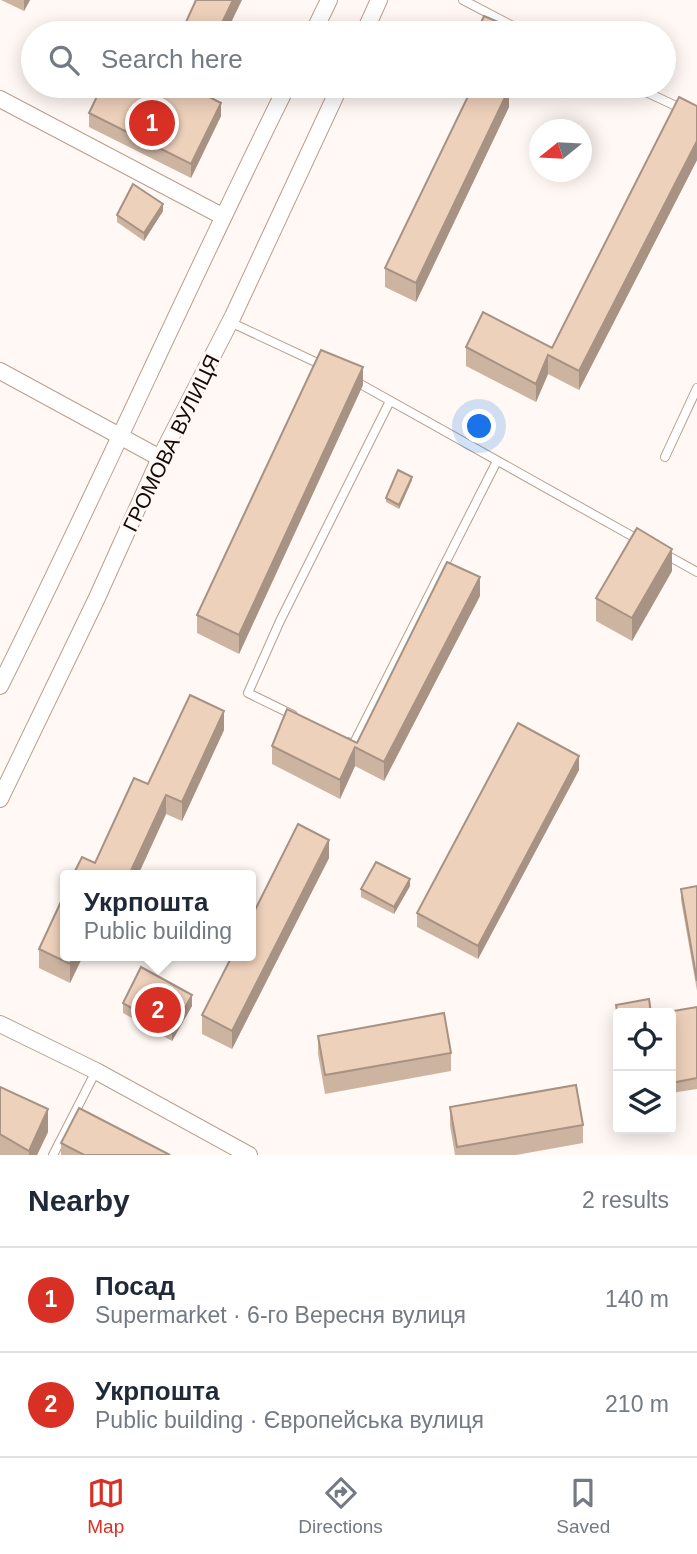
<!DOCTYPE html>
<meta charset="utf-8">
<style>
:root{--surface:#fff;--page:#f6f6f7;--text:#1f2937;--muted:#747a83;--line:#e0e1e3;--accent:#d93025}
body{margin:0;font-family:Helvetica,sans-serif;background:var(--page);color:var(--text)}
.controls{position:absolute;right:21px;bottom:21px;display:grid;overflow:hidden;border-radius:7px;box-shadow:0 4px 18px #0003}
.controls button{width:63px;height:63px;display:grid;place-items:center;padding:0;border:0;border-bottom:2px solid var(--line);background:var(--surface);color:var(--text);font:35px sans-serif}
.compass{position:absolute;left:529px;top:119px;width:63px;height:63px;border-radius:50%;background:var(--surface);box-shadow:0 4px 18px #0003;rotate:252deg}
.you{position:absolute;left:480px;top:427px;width:24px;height:24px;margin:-18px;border:5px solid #fff;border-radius:50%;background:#1a73e8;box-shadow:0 0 0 10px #1a73e833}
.badge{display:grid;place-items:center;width:46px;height:46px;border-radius:50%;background:var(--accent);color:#fff;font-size:23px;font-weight:700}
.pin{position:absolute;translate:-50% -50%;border:4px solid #fff;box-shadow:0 2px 7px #0006}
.popup{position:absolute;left:60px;top:870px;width:196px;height:91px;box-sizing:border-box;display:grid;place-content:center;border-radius:7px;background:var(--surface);filter:drop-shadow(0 2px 5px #0005);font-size:23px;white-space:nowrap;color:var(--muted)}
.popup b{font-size:26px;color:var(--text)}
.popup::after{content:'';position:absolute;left:50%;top:100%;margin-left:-14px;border:14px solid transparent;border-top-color:var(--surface)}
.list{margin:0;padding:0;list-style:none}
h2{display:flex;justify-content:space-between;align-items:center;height:91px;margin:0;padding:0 28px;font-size:30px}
h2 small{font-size:23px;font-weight:400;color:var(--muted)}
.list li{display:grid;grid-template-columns:46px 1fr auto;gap:21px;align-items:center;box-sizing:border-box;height:105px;padding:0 28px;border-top:2px solid var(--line)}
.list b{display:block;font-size:26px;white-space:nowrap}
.list p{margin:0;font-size:23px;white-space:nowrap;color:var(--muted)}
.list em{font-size:23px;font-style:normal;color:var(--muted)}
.icon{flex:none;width:38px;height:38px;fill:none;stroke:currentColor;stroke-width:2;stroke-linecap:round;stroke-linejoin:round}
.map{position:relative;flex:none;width:697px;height:1155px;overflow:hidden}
.search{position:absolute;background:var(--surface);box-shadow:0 4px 18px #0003;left:21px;right:21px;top:21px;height:77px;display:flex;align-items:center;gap:18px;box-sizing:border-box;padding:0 24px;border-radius:38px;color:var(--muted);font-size:26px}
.sheet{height:301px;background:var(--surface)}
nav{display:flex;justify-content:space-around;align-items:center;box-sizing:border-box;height:98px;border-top:2px solid var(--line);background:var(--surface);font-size:19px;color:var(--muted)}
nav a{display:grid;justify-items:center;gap:4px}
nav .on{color:var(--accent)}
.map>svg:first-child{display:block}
</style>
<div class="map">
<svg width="697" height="1155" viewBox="0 0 697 1155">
<rect width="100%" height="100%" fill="#fff8f4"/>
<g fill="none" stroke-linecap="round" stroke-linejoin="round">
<defs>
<g id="service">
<polyline points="463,0 526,33"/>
<polyline points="633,86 689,112 697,112"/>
<polyline points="230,322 324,366"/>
<polyline points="355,381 639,540"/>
<polyline points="665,457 697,388"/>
<polyline points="663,553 697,572"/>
<polyline points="293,715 248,693 280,621 390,401"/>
<polyline points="348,742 353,745 497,461"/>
<polyline points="53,1155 96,1071"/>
</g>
<g id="minor">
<polyline points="313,33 329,0"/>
<polyline points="364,33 379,0"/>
<polyline points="0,99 222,216"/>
<polyline points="0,371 160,458"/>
<path d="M0 686C99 488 188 285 287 86"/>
<polyline points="0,799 96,600 160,458 233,316 340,86"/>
<polyline points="0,1024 96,1071 249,1155"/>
</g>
</defs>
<!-- service casing -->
<use href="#service" stroke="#bc9d8c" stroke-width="10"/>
<!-- minor casing -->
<use href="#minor" stroke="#bc9d8c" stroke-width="18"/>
<!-- service -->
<use href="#service" stroke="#fff" stroke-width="8"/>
<!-- minor -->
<use href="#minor" stroke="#fff" stroke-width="16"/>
</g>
<!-- wall -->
<g fill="#cdb4a1">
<polygon points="1,0 30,0 24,11"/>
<polygon points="102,86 201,86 199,91 221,116 191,178 89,127 89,113"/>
<polygon points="466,86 506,86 509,107 416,302 385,287 385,268 472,88"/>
<polygon points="697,106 697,160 579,390 548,374 536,402 466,366 466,347 552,348"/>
<polygon points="163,211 144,241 117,222 117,215"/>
<polygon points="363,385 239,654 197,633 197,615"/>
<polygon points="412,480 399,509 386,502 386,498"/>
<polygon points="672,571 632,641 596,621 596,598"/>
<polygon points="480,596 384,781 355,766 340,799 272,764 272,746 357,743"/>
<polygon points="224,730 182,821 166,814 138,875 73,875 95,863 148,784"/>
<polygon points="579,770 478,959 417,927 417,913"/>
<polygon points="329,858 232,1049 202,1034 202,1015"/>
<polygon points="410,886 394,914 361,897 361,889"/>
<polygon points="697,886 697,991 681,900 681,889"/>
<polygon points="39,949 83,956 70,983 39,968"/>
<polygon points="123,1003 192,1006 172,1041 123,1013"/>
<polygon points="616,1005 618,1013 618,1028 616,1016"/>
<polygon points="697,1007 697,1089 671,1093 671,1013"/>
<polygon points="318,1036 451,1053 451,1071 325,1094 318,1054"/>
<polygon points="0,1087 48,1132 37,1155 0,1155"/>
<polygon points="450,1107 583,1125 583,1143 516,1155 455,1155 450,1126"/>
<polygon points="61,1143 170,1155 61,1155"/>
</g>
<!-- shaded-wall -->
<g fill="#a79283">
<polygon points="24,0 30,0 24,11"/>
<polygon points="233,0 242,0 226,33 217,33"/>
<polygon points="509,89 509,107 416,302 416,283"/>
<polygon points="221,103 221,116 191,178 191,164"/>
<polygon points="697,141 697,160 579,390 579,371"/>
<polygon points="163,204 163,211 144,241 144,233"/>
<polygon points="548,355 548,374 536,402 536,384"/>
<polygon points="363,367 363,385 239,654 239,635"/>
<polygon points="412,477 412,480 399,509 399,505"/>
<polygon points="672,549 672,571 632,641 632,618"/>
<polygon points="480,577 480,596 384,781 384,762"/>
<polygon points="224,711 224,730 182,821 182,802"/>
<polygon points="355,747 355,766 340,799 340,780"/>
<polygon points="579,756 579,770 478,959 478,946"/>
<polygon points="166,795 166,814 138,875 129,875"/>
<polygon points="329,840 329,858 232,1049 232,1031"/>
<polygon points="410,879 410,886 394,914 394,907"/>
<polygon points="74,956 83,956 70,983 70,964"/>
<polygon points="192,995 192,1006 172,1041 172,1031"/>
<polygon points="48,1109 48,1132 37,1155 29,1155 29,1151"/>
</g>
<!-- building -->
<g fill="#eed1bb" stroke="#a79283" stroke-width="2">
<polygon points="196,0 233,0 217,33 181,33"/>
<polygon points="484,16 524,33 476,33"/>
<polygon points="102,86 188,86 221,103 191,164 89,113"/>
<polygon points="188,86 198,86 196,90"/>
<polygon points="473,86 503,86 509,89 416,283 385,268"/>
<polygon points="679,97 697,106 697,141 579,371 548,355 536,384 466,347 483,312 552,348"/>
<polygon points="133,184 163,204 144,233 117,215"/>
<polygon points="321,350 363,367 239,635 197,615"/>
<polygon points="398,470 412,477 399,505 386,498"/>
<polygon points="637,528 672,549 632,618 596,598"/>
<polygon points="447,562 480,577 384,762 355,747 340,780 272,746 287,709 357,743"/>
<polygon points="190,695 224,711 182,802 166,795 129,875 115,875 112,874 111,875 73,875 82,857 95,863 134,778 148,784"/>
<polygon points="518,723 579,756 478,946 417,913"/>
<polygon points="298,824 329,840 232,1031 202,1015 232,956 251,956 251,918"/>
<polygon points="376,862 410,879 394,907 361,889"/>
<polygon points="697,886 697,981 681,889"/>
<polygon points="65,893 65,956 74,956 70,964 39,949"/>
<polygon points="141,967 192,995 172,1031 123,1003"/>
<polygon points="649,999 651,1013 618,1013 618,1017 616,1005"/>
<polygon points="697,1007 697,1078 671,1083 671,1013 662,1013"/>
<polygon points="444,1013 451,1053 325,1075 318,1036"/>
<polygon points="576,1085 583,1125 457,1147 450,1107"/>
<polygon points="0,1087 48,1109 29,1151 0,1134"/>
<polygon points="79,1108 170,1155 84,1155 61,1143"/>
</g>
<g text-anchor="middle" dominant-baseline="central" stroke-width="6" stroke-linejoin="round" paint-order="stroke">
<!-- street labels -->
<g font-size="21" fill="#150a05" stroke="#fff8f4">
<text transform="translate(171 443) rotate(-64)">ГРОМОВА ВУЛИЦЯ</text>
</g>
</g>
</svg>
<div class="controls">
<button><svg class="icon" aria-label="locate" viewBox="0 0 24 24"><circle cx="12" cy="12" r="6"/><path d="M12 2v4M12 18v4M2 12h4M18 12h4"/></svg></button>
<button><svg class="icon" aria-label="layers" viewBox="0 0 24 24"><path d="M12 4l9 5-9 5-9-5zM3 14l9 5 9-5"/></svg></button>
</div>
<svg class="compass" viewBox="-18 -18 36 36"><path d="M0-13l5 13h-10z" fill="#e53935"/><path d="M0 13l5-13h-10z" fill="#747a83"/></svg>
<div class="you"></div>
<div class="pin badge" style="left:152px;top:123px">1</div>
<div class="pin badge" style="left:158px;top:1010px">2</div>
<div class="popup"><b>Укрпошта</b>Public building</div>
<div class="search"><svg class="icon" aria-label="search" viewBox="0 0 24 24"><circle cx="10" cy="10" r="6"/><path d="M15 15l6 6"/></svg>Search here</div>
</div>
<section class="sheet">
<h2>Nearby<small>2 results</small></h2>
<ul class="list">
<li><span class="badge">1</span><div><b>Посад</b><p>Supermarket · 6-го Вересня вулиця</p></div><em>140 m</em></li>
<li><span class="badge">2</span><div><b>Укрпошта</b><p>Public building · Європейська вулиця</p></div><em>210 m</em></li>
</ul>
</section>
<nav>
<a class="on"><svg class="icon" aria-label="map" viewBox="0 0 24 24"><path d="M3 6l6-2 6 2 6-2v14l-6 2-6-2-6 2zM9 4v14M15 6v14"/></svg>Map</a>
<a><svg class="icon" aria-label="directions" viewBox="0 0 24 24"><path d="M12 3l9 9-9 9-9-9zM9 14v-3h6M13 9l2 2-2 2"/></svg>Directions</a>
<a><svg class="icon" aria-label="saved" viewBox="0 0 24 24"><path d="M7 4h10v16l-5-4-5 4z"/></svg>Saved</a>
</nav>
